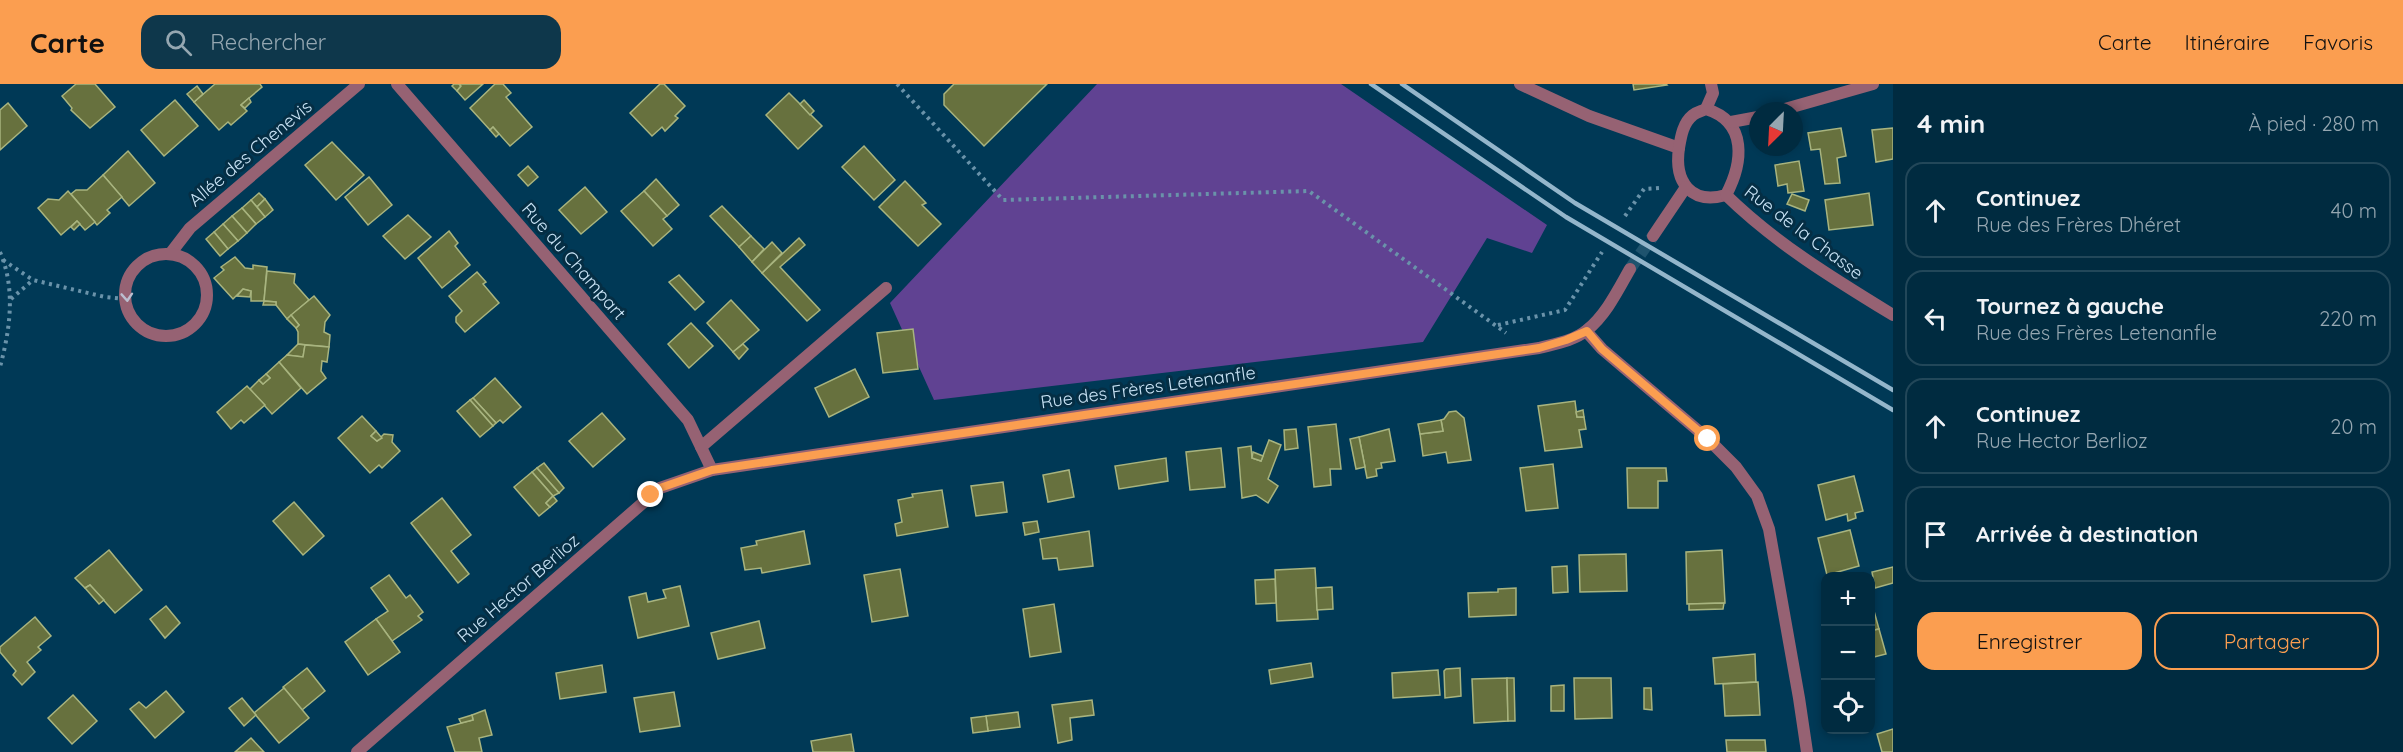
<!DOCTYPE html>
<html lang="fr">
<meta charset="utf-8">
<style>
:root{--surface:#002b40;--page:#0e374b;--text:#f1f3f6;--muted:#95a7b1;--line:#224759;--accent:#fb9e50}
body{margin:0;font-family:Quicksand,sans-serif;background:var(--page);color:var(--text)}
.controls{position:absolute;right:18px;bottom:18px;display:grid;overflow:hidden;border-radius:12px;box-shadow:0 3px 9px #0003}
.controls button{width:54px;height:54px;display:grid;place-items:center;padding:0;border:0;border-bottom:2px solid var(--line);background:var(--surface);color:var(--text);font:30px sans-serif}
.compass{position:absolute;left:1749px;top:18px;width:54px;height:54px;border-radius:50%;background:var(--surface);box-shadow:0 3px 9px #0003;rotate:204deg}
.stop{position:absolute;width:18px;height:18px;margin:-14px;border:4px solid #fb9e50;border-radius:50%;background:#fff}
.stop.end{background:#fb9e50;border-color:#fff;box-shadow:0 2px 6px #0008}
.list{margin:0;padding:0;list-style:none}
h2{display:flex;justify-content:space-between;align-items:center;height:78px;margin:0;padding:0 24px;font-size:26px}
h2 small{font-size:20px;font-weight:400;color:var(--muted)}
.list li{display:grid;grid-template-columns:39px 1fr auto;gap:18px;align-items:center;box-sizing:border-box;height:96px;margin:0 12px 12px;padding:0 12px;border:2px solid var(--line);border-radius:18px}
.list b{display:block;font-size:22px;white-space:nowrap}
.list p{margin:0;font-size:20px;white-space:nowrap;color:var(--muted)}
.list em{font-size:20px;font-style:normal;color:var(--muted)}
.actions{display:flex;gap:12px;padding:18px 24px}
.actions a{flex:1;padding:14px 0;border:2px solid var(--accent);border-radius:18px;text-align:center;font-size:21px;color:var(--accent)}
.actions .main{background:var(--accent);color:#111}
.icon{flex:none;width:33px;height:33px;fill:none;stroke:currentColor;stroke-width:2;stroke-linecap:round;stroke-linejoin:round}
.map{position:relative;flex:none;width:1893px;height:668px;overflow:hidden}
header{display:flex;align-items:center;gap:36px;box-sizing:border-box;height:84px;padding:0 30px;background:var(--accent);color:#111}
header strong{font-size:28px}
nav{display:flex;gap:33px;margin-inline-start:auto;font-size:21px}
.search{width:420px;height:54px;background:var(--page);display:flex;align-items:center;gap:15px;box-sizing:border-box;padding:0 21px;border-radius:18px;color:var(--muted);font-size:22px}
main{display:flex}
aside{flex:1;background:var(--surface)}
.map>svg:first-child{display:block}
</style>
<header>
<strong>Carte</strong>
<div class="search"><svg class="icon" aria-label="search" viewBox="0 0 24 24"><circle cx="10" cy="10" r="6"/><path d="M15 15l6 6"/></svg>Rechercher</div>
<nav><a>Carte</a><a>Itinéraire</a><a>Favoris</a></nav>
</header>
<main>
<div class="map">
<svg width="1893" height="668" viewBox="0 0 1893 668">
<rect width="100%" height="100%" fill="#003956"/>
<!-- green -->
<polygon fill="#604292" points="1097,0 1341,0 1547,141 1532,169 1487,154 1423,258 934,316 890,219"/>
<!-- building -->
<g fill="#67713e" stroke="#a8b47f" stroke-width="1.5">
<polygon points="76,0 95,0 115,23 90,44 71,26 72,24 62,12"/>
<polygon points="215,0 260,0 262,3 241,21 247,27 231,41 228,38 219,46 194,18"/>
<polygon points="454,0 459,0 461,2 457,7 452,2"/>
<polygon points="459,0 483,0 465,16 457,7 461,2"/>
<polygon points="495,0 503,0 511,9 506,13 532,43 510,62 493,43 490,46 470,24"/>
<polygon points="660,0 664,0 685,22 675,32 678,34 665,47 662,43 652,52 630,29"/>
<polygon points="954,0 1047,0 984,62 944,21 944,10"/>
<polygon points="1633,0 1666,0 1667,1 1634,6"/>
<polygon points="197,2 203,10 194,18 187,10"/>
<polygon points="789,9 822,42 798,65 766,31"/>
<polygon points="249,14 251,18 245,24 241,21"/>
<polygon points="175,16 198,42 164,72 141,46"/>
<polygon points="804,16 814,27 810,31 800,20"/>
<polygon points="8,19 27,42 0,66 0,26"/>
<polygon points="493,43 499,50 496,53 490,46"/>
<polygon points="1841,44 1846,72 1837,74 1840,99 1825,100 1820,65 1811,66 1808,49"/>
<polygon points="1893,44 1893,75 1876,78 1872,46"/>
<polygon points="332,58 364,91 336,116 305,81"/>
<polygon points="864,62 895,96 874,116 842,83"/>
<polygon points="128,67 155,99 129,122 103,91"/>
<polygon points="1799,77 1804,107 1788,109 1787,100 1778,102 1775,81"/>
<polygon points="528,82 538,93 528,102 518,91"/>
<polygon points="103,91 122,113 107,126 110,129 97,141 71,110 76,106 87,106"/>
<polygon points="369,93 392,121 368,141 345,113"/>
<polygon points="656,95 679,121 667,132 644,107"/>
<polygon points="905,97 926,119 922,121 941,140 918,162 879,123"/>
<polygon points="585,103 607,128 581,150 559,126"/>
<polygon points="68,107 95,138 85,146 77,137 61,151 38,124 48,115 59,116"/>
<polygon points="644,107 667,132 663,135 672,145 653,162 621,127"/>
<polygon points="259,109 265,115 257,123 251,116"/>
<polygon points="1869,109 1873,141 1829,146 1825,116"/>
<polygon points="1792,110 1809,116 1805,127 1787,120"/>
<polygon points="265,115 273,126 265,133 257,123"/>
<polygon points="251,116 265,133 256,140 242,124"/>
<polygon points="722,122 751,152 739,163 710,132"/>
<polygon points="242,124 256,140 247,149 232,132"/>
<polygon points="408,131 431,153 405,175 383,152"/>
<polygon points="232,132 247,149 238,157 223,140"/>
<polygon points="77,137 80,140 74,146 71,143"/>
<polygon points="223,140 238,157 228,165 214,148"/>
<polygon points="449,147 458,159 455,162 470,181 442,204 418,174"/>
<polygon points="214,148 228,165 220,172 206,155"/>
<polygon points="751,152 764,165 752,178 739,163"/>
<polygon points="799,154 805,161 780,183 820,226 807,237 762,189"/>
<polygon points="772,158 782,169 762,189 752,178"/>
<polygon points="235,173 245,184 253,185 253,181 267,183 264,217 251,217 251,207 243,205 233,215 214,194 224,186 221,183"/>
<polygon points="267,187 295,190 294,199 309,216 287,235 276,221 276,218 264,217"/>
<polygon points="477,188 486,198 483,200 499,219 465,248 456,238 456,233 462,227 449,212"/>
<polygon points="679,191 704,218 695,226 669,198"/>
<polygon points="243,205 251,207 250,213 237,212"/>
<polygon points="314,212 330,231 325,238 324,248 330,251 329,263 298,260 298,248 296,244 299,241 291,231"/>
<polygon points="731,216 759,246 733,268 707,239"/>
<polygon points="264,217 276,218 276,221 263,221"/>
<polygon points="291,231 299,241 296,244 287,235"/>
<polygon points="691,239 713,262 689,284 668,260"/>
<polygon points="913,245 918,285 883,289 877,249"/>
<polygon points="298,260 305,261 303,273 287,271"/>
<polygon points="743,260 748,265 739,275 733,268"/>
<polygon points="305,261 329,263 327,278 322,277 321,287 326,294 307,310 279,278 287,271 303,273"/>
<polygon points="279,278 301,304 272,330 250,305 259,296 263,300 270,294 266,290"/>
<polygon points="855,285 869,313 829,333 815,304"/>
<polygon points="266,290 270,294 263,300 259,296"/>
<polygon points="495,294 521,323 503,339 500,336 496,339 473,314"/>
<polygon points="247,302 265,321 244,339 241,336 231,345 217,328"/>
<polygon points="473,314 496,339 493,342 470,316"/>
<polygon points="470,316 493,342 480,353 457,327"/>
<polygon points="1575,317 1577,333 1584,333 1586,345 1579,346 1582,363 1545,367 1538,322"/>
<polygon points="1583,326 1584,333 1577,333 1576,328"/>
<polygon points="1456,327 1464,334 1471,376 1448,379 1446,368 1423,372 1420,350 1443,347 1441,336 1444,335 1449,328"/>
<polygon points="602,329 625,355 593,383 569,357"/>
<polygon points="362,332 376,347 371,352 377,357 384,350 393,351 392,358 400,367 382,384 379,381 370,389 338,354"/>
<polygon points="1441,336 1443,347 1420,350 1418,340"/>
<polygon points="1336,340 1341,385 1330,385 1331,401 1314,403 1308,343"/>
<polygon points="1296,345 1298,364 1285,366 1284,346"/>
<polygon points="1389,345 1395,377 1381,379 1382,384 1376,385 1377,392 1367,394 1359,353"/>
<polygon points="376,347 382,354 377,357 371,352"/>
<polygon points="1359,353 1365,383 1356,385 1350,355"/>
<polygon points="1269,356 1281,361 1268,395 1278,402 1268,419 1256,411 1242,414 1238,364 1251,362 1252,374 1261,377"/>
<polygon points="1221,364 1225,403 1190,406 1186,368"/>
<polygon points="1253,368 1263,372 1261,377 1252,374"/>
<polygon points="1166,374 1168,397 1119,405 1115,382"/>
<polygon points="544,379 564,404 559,409 537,384"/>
<polygon points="1553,380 1558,424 1526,427 1520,384"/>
<polygon points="537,384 559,409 553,412 532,388"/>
<polygon points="1627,384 1666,384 1667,397 1658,397 1658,424 1628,424"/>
<polygon points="1069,386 1074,413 1048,418 1043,391"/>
<polygon points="532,388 553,412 546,419 550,423 539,432 514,403"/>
<polygon points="1854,392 1863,427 1855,429 1856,434 1848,437 1847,430 1826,436 1818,401"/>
<polygon points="1003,398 1007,428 976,432 971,402"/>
<polygon points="942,406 948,443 897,452 895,440 902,438 898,416 913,413 912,410"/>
<polygon points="553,412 557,417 550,423 546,419"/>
<polygon points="442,414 471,451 451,467 469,490 458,499 411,439"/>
<polygon points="294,418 324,452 303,471 273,437"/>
<polygon points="1037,437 1039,448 1025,451 1023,439"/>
<polygon points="1850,446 1859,482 1827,491 1818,454"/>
<polygon points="804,447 810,480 762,489 761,484 745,486 741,464 757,461 756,457"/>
<polygon points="1089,447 1093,482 1059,486 1057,474 1043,475 1040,455"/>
<polygon points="109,466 142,506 115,529 90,501 85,504 75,494"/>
<polygon points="1722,466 1725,519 1687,520 1686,468"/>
<polygon points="1626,470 1627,507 1580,508 1579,471"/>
<polygon points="1567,482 1568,508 1553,509 1552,483"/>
<polygon points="1893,483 1893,499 1875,504 1872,488"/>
<polygon points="1315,484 1318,535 1277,537 1275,486"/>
<polygon points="900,485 908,532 872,538 864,491"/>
<polygon points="389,491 406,514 410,511 423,528 418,532 422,536 392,557 376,535 388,527 371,504"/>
<polygon points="1275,495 1276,519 1256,520 1255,496"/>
<polygon points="90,501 104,516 99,520 85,504"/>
<polygon points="680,502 689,542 638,554 629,513 646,509 648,518 666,514 663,506"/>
<polygon points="1332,503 1333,525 1317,526 1316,504"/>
<polygon points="1516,504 1516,531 1469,533 1468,509 1498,508 1498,505"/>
<polygon points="1724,519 1723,525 1689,526 1689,520"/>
<polygon points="1054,520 1061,568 1030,573 1023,525"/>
<polygon points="166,522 180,539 165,554 150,535"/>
<polygon points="1874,527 1879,545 1870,547 1870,528"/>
<polygon points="35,533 51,552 38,563 41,566 27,578 35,588 22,601 13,591 16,587 0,568 0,563"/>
<polygon points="376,535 400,568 368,591 345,558"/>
<polygon points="759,537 765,564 718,575 711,549"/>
<polygon points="1879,545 1886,570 1870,574 1870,547"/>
<polygon points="1755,570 1756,598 1715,600 1713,574"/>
<polygon points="1311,579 1313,593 1271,600 1269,586"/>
<polygon points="602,581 606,608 560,615 556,589"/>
<polygon points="307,584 325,607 302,626 283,603"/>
<polygon points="1460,584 1461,612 1445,614 1444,587 1446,585"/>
<polygon points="1438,586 1440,611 1393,614 1392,589"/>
<polygon points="1507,594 1508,637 1474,639 1472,595"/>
<polygon points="1507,594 1514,594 1515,637 1508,637"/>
<polygon points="1574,594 1611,594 1612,634 1575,635"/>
<polygon points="1758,598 1760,631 1725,632 1723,600"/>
<polygon points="1564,601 1564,627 1551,627 1551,602"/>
<polygon points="284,604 309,634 279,659 254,629"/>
<polygon points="1644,604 1651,604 1652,626 1644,625"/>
<polygon points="166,607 184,628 155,654 130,625 139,618 146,624"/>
<polygon points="674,608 680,642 640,648 634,614"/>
<polygon points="73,611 97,637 72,660 48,634"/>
<polygon points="242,614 256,631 244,642 229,624"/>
<polygon points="1092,616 1094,631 1070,634 1072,656 1058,659 1052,621"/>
<polygon points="485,626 492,651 479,654 482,668 455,668 447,643 473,636 472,631"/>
<polygon points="1018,628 1020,643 988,647 986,632"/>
<polygon points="472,631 473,636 461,639 459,635"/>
<polygon points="986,632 988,647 973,649 971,634"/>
<polygon points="1893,645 1893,668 1882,668 1877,650"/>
<polygon points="851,650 854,668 813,668 811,657"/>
<polygon points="251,654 264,668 235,668"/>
<polygon points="1726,656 1765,656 1766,668 1727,668"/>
</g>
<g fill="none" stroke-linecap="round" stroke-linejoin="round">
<!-- minor-tunnel -->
<polyline stroke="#1e536e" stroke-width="12" stroke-dasharray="12 6" stroke-linecap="butt" points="1630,185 1653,152"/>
<!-- path -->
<g stroke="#6a93aa" stroke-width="4" stroke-dasharray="3 4.5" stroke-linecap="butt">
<polyline points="897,0 1003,116 1309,107 1506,249"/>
<polyline points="1625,132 1644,105 1661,104"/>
<path d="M0 168C16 205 10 246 0 283"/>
<polyline points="3,176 33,196 105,213 125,215"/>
<polyline points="11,215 33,196"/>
<polyline points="1498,241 1565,226 1602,168"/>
</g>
<!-- minor -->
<g stroke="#966273" stroke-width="12">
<polyline points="397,0 688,336 712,386"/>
<polyline points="1520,0 1589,32 1679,64"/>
<path d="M1706 25C1748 38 1743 79 1726 111 1691 121 1674 98 1679 64 1681 52 1683 39 1693 31 1697 28 1702 27 1706 25Z"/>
<polyline points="1706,25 1713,9 1711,0"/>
<polyline points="1778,27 1873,0"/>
<polyline points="1731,38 1758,33"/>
<path d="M1726 111C1775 159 1834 195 1893 231"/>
<polyline points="1653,152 1686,103"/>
<polyline points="170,170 190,144 359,0"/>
<circle cx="166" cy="211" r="41"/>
<polyline points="1586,247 1602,265 1708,355 1736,383 1757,412 1769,445 1799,614 1807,668"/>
<polyline points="701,363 886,204"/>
<path d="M357 668 660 404 712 386 1539 264C1554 260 1574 257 1587 246 1606 231 1618 206 1630 185"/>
</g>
<!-- rail -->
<g stroke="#94b6cb" stroke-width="4.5">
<polyline points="1371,0 1566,133 1893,326"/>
<polyline points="1402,0 1575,119 1893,306"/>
</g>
</g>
<!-- one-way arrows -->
<defs><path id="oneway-chevron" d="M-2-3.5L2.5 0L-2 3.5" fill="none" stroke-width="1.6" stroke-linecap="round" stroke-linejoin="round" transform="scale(1.5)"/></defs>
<use stroke="#bbbecf" href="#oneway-chevron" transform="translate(127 213) rotate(86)"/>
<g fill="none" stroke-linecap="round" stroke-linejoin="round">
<!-- route -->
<polyline stroke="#fb9e50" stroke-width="8" points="651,411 660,404 712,386 1539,264 1566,256 1587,247 1602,265 1708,355"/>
</g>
<g text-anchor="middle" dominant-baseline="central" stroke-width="6" stroke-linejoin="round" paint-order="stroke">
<!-- street labels -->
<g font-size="18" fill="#cbe5f7" stroke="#052e44">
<text transform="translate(250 69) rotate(-40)">Allée des Chenevis</text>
<text transform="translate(1804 148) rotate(37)">Rue de la Chasse</text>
<text transform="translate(574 177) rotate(49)">Rue du Champart</text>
<text transform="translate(1148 303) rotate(-8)">Rue des Frères Letenanfle</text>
<text transform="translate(518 504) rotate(-41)">Rue Hector Berlioz</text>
</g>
</g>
</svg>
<div class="controls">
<button>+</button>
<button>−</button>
<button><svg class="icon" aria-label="locate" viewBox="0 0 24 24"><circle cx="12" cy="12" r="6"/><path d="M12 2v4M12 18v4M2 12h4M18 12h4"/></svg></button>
</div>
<svg class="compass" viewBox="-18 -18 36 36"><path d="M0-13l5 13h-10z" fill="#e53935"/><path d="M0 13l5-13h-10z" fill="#95a7b1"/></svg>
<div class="stop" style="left:1708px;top:355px"></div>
<div class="stop end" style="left:651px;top:411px"></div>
</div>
<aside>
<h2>4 min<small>À pied · 280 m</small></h2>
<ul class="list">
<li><svg class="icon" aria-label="ahead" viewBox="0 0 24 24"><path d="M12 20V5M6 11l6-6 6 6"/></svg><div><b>Continuez</b><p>Rue des Frères Dhéret</p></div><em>40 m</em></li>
<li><svg class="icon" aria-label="left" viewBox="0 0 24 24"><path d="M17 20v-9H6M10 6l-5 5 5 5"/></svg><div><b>Tournez à gauche</b><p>Rue des Frères Letenanfle</p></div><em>220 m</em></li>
<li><svg class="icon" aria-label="ahead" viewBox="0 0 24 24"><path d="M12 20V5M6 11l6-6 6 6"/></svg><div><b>Continuez</b><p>Rue Hector Berlioz</p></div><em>20 m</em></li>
<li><svg class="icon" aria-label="arrive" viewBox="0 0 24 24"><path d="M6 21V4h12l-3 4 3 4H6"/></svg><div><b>Arrivée à destination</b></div></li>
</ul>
<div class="actions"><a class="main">Enregistrer</a><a>Partager</a></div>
</aside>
</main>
